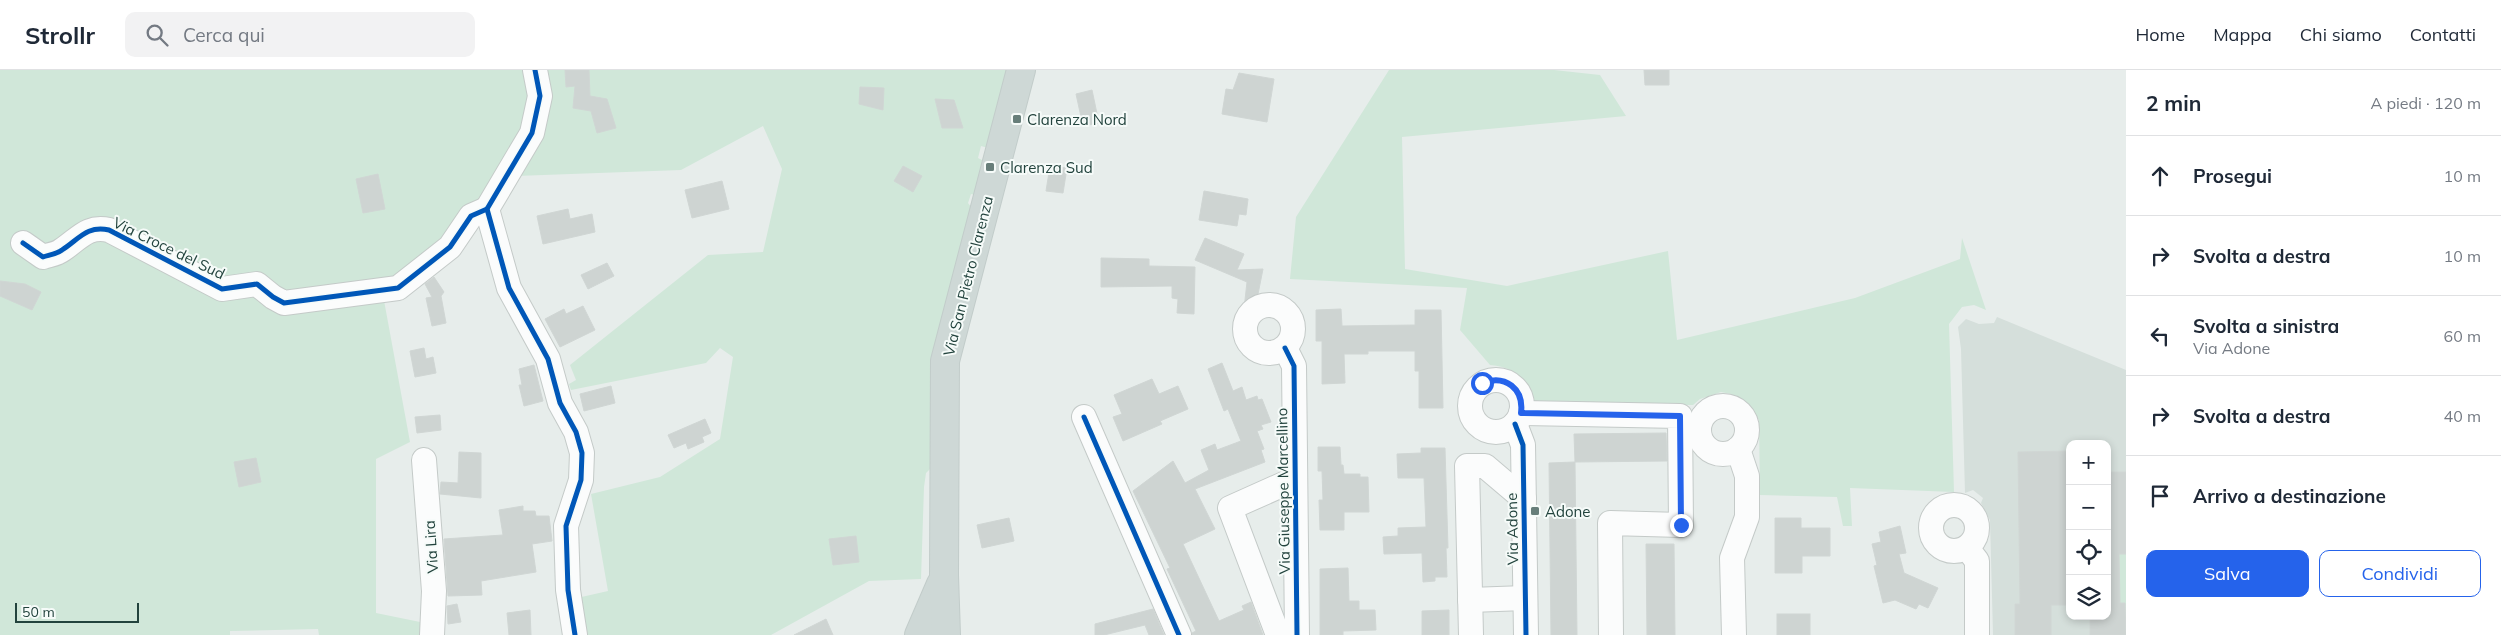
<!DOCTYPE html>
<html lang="it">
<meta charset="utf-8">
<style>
:root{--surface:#fff;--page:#f2f2f3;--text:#1f2937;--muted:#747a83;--line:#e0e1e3;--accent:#2563eb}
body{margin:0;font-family:Mulish,sans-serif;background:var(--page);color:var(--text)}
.controls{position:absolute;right:15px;bottom:15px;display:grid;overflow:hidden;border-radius:10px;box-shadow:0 2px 8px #0003}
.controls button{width:45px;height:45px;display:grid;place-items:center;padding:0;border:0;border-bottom:1px solid var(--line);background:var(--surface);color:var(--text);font:25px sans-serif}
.scale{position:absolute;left:15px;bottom:12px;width:124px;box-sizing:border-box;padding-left:5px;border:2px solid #22433d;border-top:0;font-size:14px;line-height:18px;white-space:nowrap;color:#22433d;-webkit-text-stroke:4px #f6fbf9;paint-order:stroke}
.stop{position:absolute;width:15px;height:15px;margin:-11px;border:4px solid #2563eb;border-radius:50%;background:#fff}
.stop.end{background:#2563eb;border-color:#fff;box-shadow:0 1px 5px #0008}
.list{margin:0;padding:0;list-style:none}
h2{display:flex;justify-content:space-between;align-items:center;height:65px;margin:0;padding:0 20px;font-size:21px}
h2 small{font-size:16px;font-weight:400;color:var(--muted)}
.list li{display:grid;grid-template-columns:32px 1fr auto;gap:15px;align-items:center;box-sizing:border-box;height:80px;padding:0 20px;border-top:1px solid var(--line)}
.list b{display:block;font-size:19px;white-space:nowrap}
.list p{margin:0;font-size:16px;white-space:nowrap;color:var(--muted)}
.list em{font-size:16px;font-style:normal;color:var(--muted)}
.actions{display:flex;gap:10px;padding:15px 20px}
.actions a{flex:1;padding:11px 0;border:1px solid var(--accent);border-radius:10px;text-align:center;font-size:18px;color:var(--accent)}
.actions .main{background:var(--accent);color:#fff}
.icon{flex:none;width:28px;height:28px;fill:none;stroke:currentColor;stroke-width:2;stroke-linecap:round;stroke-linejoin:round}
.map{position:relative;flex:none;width:2126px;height:565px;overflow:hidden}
header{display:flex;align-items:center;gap:30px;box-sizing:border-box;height:70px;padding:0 25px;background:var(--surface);border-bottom:1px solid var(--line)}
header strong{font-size:24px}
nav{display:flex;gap:28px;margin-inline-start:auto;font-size:18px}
.search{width:350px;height:45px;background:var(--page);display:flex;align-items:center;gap:12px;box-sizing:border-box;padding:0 18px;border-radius:10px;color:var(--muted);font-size:19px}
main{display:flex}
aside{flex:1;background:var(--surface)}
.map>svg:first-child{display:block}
</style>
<header>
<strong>Strollr</strong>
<div class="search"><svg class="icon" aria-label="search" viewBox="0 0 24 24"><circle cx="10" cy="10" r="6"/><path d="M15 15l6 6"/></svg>Cerca qui</div>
<nav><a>Home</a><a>Mappa</a><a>Chi siamo</a><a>Contatti</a></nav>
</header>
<main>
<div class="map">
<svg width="2126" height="565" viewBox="0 0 2126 565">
<rect width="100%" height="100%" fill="#e7edeb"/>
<!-- built -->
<path fill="#d5dfdb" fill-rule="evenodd" d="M1997 247 2126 300V484H2120V533H2125L2126 565H1993L1990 450 1981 433 1983 428 1973 420 1965 423 1961 279 1958 257 1966 249 1979 254 1994 253ZM2070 374H2107V546H2070Z"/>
<!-- green -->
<g fill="#d0e7d9">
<polygon points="0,0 529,0 534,36 484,131 446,172 383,225 410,372 376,389 376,543 425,553 424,565 319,565 318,559 230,561 230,565 0,565"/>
<polygon points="542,0 1011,0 992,79 981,76 978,88 988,93 979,126 971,124 968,133 975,142 935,394 926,403 924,417 921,509 869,511 771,565 582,565 577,528 608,521 591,424 660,407 720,369 733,287 720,278 706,293 571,320 569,314 576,310 570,295 708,185 763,182 782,99 763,56 681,100 516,106"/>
<path d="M1389 0H1554L1600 5 1626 46 1402 67 1405 199 1507 216 1668 181 1677 270 1855 228 1960 189 1962 168 1986 240 1974 235 1962 237 1949 254 1954 422 1850 418 1852 456H1843L1837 427 1760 425 1759 350 1751 338 1731 324 1721 322 1700 329 1693 335 1532 334C1528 309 1515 297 1490 295L1460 260 1467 218 1290 209 1296 147Z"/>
<polygon points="2119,484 2126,484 2126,565 2125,533 2120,533"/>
</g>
<!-- building -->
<g fill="#ced4d2" stroke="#d0d6d4">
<polygon points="565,0 589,0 590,26 607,29 616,58 597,63 591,41 573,38 575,16 566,17"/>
<polygon points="1644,0 1669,0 1669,15 1645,15"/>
<polygon points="1239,3 1274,9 1267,52 1222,44 1226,19 1233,20"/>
<polygon points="860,17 884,18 883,40 859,34"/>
<polygon points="1092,20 1099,53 1083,56 1076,24"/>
<polygon points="935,29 954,30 963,58 942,58"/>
<polygon points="903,96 922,106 913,122 894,111"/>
<polygon points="1050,96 1067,98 1063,123 1046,121"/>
<polygon points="378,104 385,139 363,143 356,109"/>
<polygon points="722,111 729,139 692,148 685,120"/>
<polygon points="1204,121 1248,129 1246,145 1239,144 1237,156 1199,150"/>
<polygon points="568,139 570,149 592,144 595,162 543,174 537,146"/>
<polygon points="1205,168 1244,184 1237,200 1263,199 1253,249 1243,248 1247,212 1195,190"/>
<polygon points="1101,188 1149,189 1149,196 1195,197 1194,244 1177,243 1178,229 1172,228 1172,216 1101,217"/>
<polygon points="607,193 614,206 588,219 581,205"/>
<polygon points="434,207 444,222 441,226 446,253 432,256 426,228 432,227 425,214"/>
<polygon points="0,211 25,214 41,222 32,240 0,226"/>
<polygon points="583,236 595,260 560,277 545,249 564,239 566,244"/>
<polygon points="1341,239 1342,256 1415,255 1415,240 1441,240 1443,338 1419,338 1419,301 1415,301 1415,281 1368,281 1368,284 1344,284 1345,313 1322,314 1322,271 1316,271 1316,240"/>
<polygon points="424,278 426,289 433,287 436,303 415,307 410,281"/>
<polygon points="1222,293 1233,321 1242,317 1246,330 1257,326 1258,330 1262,329 1271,352 1261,355 1263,359 1257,361 1264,379 1261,380 1265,392 1195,419 1215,459 1183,474 1219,551 1244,540 1242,536 1251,532 1263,565 1192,565 1192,563 1196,561 1167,499 1170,498 1133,421 1173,391 1185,413 1209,400 1201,380 1215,374 1217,380 1241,371 1228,339 1224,341 1208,299"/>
<polygon points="534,295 543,331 524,336 519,315 522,315 519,299"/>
<polygon points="1152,309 1159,324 1178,316 1188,339 1160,351 1162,354 1123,371 1113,347 1122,344 1114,325"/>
<polygon points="611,316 615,333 584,341 580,324"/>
<polygon points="440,345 441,360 417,363 415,347"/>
<polygon points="705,349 711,363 702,367 704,372 688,379 686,373 674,378 668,365"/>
<polygon points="1666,363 1667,391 1575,392 1574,364"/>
<polygon points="1318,377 1340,377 1341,395 1343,395 1344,404 1360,404 1360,407 1368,407 1369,442 1344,442 1344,460 1320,460 1319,430 1323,430 1322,401 1318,401"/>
<polygon points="1421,378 1445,378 1448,478 1446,478 1447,507 1435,507 1435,511 1423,512 1422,483 1384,484 1383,467 1398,466 1398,458 1426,457 1424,408 1398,408 1397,384 1421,383"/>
<polygon points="2070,381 2070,535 2051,535 2051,565 2015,565 2015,534 2020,534 2018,382"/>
<polygon points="459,382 481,383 481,428 440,424 441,412 458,413"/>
<polygon points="256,388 261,412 239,417 234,392"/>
<polygon points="1575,392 1577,565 1551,565 1549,393"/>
<polygon points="2107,402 2126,402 2126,484 2119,484 2120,533 2125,533 2126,565 2090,565 2090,546 2107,546"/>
<polygon points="523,436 523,441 535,441 536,446 549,446 552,471 532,474 536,502 481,511 482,525 448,526 444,469 503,465 499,440"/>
<polygon points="1009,448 1014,471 982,478 977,455"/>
<polygon points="1775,448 1801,448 1801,458 1830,458 1830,486 1802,486 1802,503 1775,503"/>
<polygon points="1900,456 1906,483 1899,484 1904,503 1938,518 1928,538 1919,534 1916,539 1895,530 1883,533 1874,496 1877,495 1872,474 1881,472 1879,462"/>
<polygon points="856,466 859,492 833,495 829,469"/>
<polygon points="1646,474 1674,474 1675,565 1647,565"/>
<polygon points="1348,498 1349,531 1359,531 1359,540 1375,540 1376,560 1343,561 1343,565 1320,565 1320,499"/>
<polygon points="457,534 461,552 448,554 447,536"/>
<polygon points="1153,539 1164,565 1149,565 1145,555 1104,565 1095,565 1095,554"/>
<polygon points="530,540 531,565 509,565 507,543"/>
<polygon points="1449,540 1449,565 1422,565 1422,541"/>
<rect x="1777" y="544" width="33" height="21"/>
<polygon points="826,549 833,565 794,565"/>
</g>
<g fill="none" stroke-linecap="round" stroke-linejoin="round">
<defs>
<g id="minor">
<polyline points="535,0 540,26 532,63 487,139 509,218 548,289 560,333 576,362 582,383 581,410 566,456 568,520 575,565"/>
<path d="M23 173 43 187C49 185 57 184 62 180 79 169 87 155 109 160L222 219 257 214 273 227 284 233 398 218 450 177 471 146 487 139"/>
<circle cx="1269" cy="259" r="24"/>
<polyline points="1285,278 1294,296 1297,565"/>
<circle cx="1496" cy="336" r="26"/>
<circle cx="1723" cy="360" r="24"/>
<polyline points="1521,343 1680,346 1681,455 1610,453 1611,565"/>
<polyline points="1084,347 1179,565"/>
<polyline points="1515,354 1523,375 1526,565"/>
<polyline points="424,390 434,521 432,565"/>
<circle cx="1954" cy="458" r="23"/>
<polyline points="1967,478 1977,491 1977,565"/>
<polyline points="1470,530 1525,528"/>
<polyline points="1278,565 1230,438 1295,409"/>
<polyline points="1471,565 1467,396 1485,396 1524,429"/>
<polyline points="1734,565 1732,488 1747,447 1747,406 1738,379"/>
</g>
<g id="major">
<polyline points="919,565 941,514"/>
<polyline points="946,565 944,505 945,291 1021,0"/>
</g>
</defs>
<!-- minor casing -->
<use href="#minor" stroke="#c4cac8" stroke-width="26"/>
<!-- major casing -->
<use href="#major" stroke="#c2ccca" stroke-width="30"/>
<!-- minor -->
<use href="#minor" stroke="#fbfcfc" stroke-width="24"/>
<!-- major -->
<use href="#major" stroke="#ced8d6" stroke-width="28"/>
<defs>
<g id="cycleway">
<polyline points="535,0 540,26 532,63 487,139 509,218 548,289 560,333 576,362 582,383 581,410 566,456 568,520 575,565"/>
<path d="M23 173 43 187C49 185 57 184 62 180 79 169 87 155 109 160L222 219 257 214 273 227 284 233 398 218 450 177 471 146 487 139"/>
<polyline points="1285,278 1294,296 1297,565"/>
<polyline points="1084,347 1179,565"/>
<polyline points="1515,354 1523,375 1526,565"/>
</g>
</defs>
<!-- cycleway casing -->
<use href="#cycleway" stroke="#f6fbf9" stroke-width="8"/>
<!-- cycleway -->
<use href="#cycleway" stroke="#0057b8" stroke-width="5"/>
</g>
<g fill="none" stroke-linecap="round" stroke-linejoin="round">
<!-- route -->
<path stroke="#2563eb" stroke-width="6" d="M1482 313C1506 304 1524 319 1521 343L1680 346 1681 455"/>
</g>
<!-- markers -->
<g fill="#677e7a" stroke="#f6fbf9" stroke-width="2">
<rect x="1012" y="44" width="10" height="10" rx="2.5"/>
<rect x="985" y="92" width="10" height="10" rx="2.5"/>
<rect x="1530" y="436" width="10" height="10" rx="2.5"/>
</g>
<g text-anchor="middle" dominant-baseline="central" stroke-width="4" stroke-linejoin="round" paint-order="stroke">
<!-- poi labels -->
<g font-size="15" fill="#22433d" stroke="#f6fbf9" text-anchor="start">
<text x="1027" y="49">Clarenza Nord</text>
<text x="1000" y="97">Clarenza Sud</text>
<text x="1545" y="441">Adone</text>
</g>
<!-- street labels -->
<g font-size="15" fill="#22433d" stroke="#f6fbf9">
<text transform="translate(169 178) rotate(26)">Via Croce del Sud</text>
<text transform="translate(968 206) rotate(-76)">Via San Pietro Clarenza</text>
<text transform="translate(1283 421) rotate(-91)">Via Giuseppe Marcellino</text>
<text transform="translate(1512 459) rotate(-91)">Via Adone</text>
<text transform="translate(431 477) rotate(-94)">Via Lira</text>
</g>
</g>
</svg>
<div class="controls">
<button>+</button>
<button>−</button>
<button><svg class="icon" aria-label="locate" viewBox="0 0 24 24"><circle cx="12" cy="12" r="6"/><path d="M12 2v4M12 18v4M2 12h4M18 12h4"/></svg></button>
<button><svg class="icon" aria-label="layers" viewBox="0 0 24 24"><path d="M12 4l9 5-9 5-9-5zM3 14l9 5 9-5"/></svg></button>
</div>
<div class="scale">50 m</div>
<div class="stop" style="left:1482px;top:313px"></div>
<div class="stop end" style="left:1681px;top:455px"></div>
</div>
<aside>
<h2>2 min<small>A piedi · 120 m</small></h2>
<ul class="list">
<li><svg class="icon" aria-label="ahead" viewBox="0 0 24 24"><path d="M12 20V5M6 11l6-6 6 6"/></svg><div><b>Prosegui</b></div><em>10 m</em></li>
<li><svg class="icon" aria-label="right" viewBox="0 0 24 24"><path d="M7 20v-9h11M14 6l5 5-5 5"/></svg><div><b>Svolta a destra</b></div><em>10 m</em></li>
<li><svg class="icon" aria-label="left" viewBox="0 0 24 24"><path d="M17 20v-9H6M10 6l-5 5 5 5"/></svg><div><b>Svolta a sinistra</b><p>Via Adone</p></div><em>60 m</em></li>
<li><svg class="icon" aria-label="right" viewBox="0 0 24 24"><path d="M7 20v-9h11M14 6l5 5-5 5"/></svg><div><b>Svolta a destra</b></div><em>40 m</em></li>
<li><svg class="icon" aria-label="arrive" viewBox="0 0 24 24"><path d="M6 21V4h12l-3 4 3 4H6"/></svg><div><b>Arrivo a destinazione</b></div></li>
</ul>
<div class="actions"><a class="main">Salva</a><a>Condividi</a></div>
</aside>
</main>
